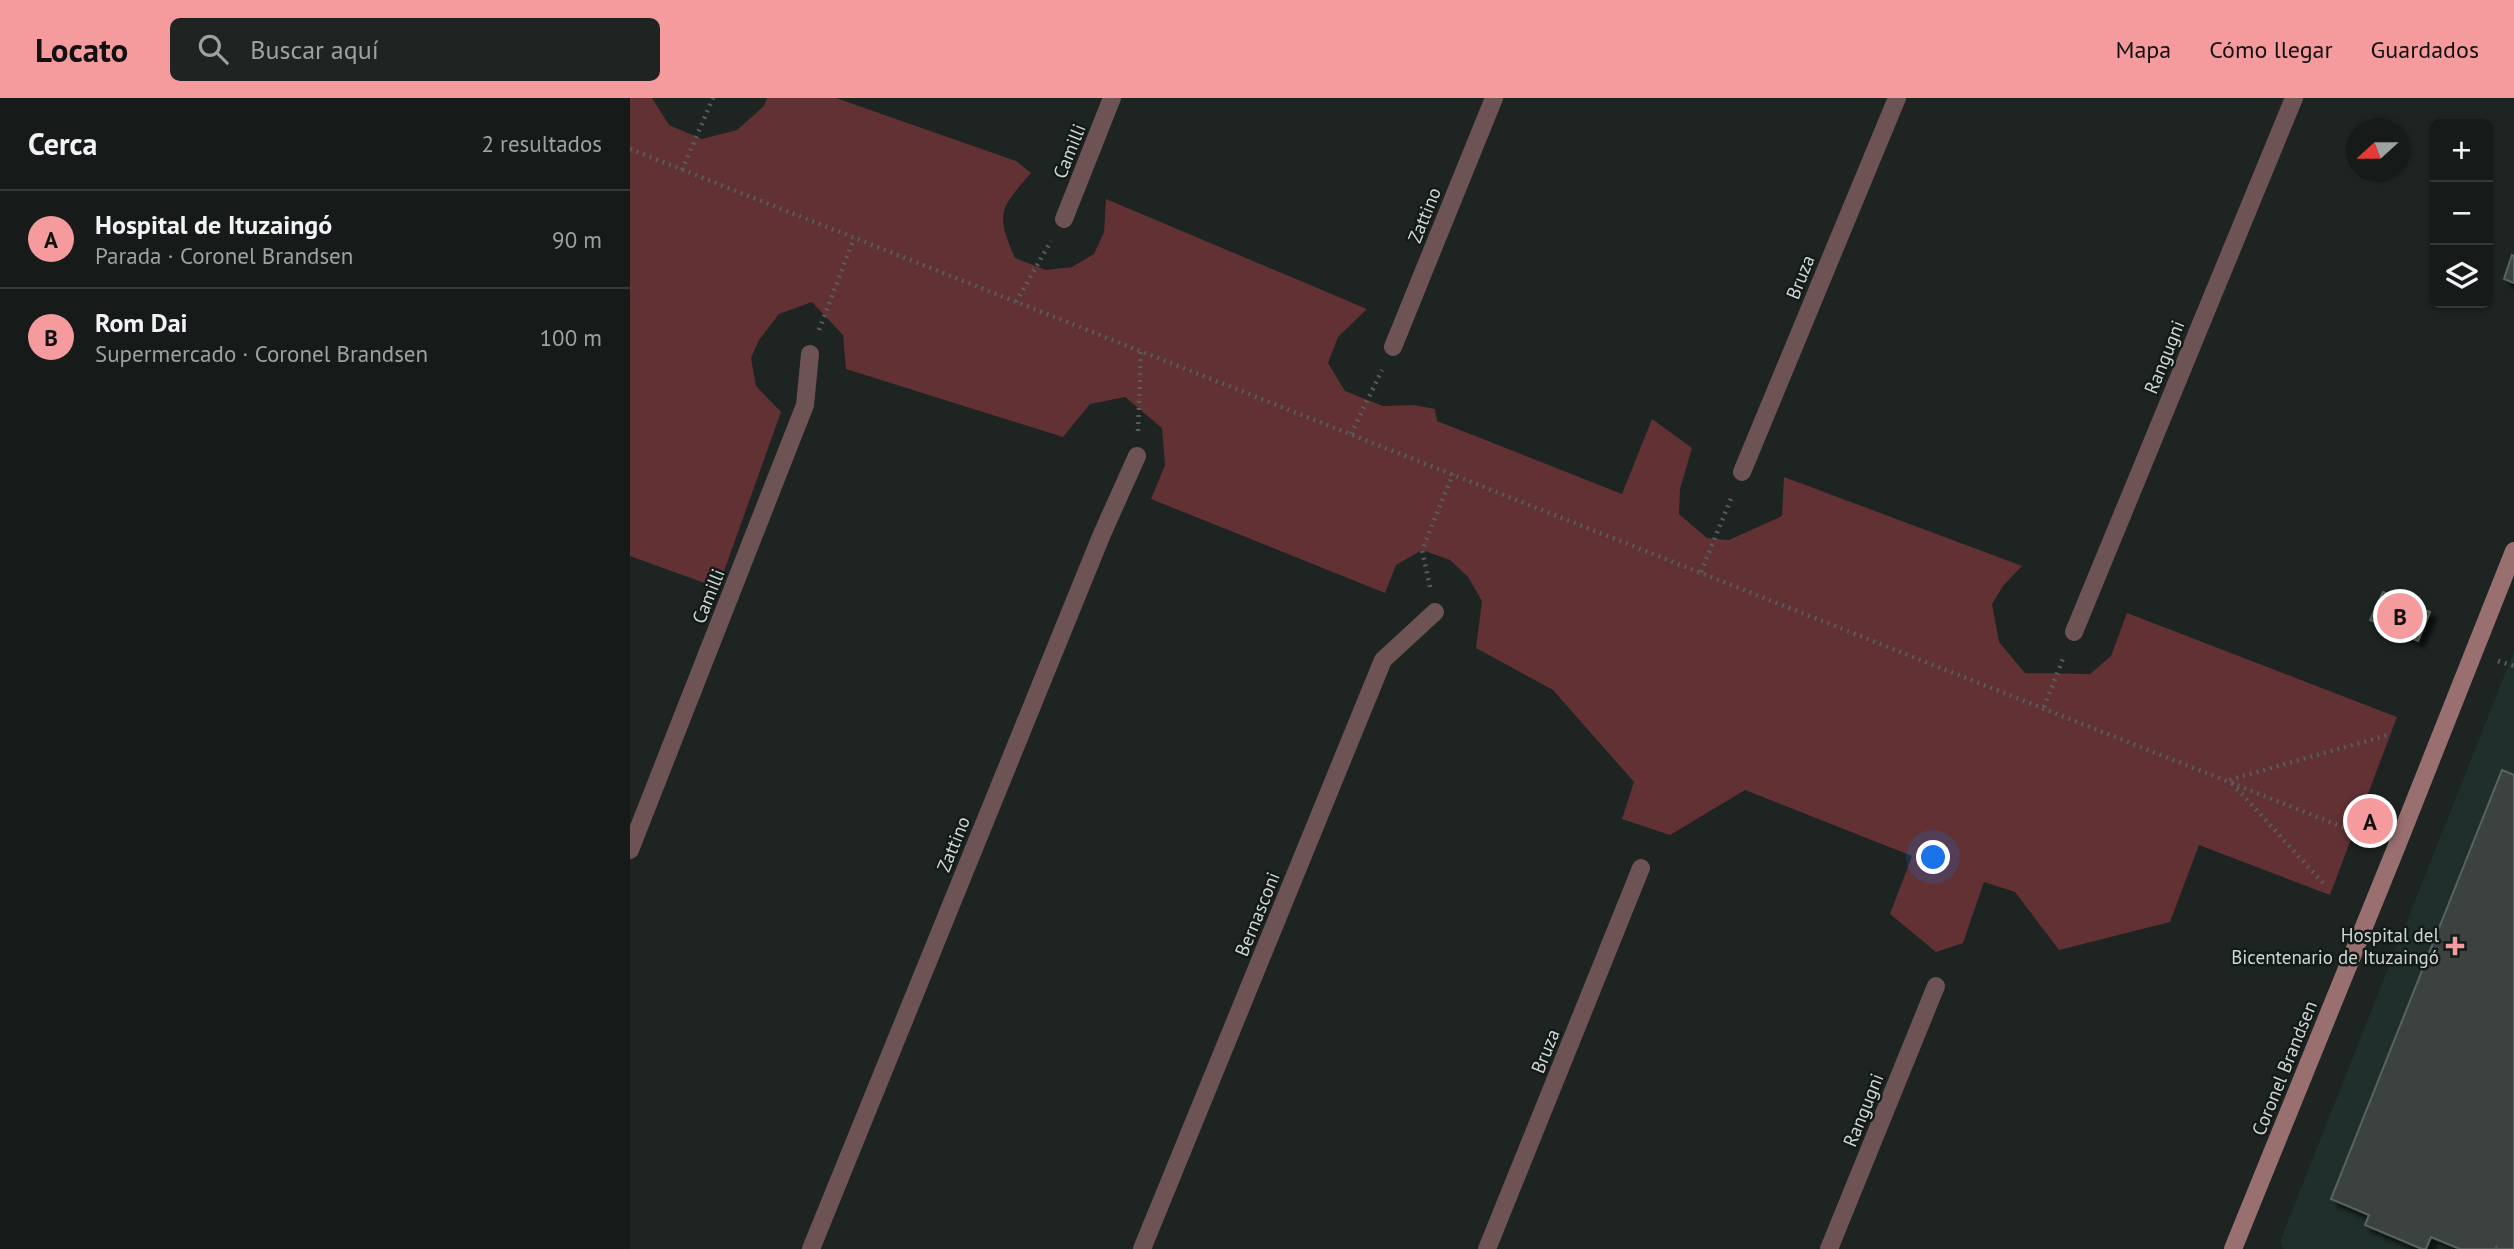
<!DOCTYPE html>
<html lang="es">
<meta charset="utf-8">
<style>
:root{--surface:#161b1a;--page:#1f2423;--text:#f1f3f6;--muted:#9ea1a2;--line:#353939;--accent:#f59b9e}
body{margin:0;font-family:"PT Sans",sans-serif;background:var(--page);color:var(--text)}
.controls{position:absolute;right:21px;top:21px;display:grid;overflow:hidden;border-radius:10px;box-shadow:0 2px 5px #0004}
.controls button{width:63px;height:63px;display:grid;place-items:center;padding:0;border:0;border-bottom:2px solid var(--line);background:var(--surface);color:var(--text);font:35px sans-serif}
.compass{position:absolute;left:1716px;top:21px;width:63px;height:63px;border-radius:50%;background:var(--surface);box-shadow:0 2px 5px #0004;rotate:249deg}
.you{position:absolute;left:1304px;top:760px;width:24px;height:24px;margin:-18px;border:5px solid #fff;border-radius:50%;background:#1a73e8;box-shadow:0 0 0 10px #1a73e833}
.badge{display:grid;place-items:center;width:46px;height:46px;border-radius:50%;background:var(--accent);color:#111;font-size:23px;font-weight:700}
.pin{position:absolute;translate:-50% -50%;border:4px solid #fff;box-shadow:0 2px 7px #0006}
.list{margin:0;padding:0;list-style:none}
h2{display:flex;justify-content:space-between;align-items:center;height:91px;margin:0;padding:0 28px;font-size:30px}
h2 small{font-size:23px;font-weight:400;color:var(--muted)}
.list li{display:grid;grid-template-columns:46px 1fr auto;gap:21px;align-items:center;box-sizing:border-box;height:98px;padding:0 28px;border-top:2px solid var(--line)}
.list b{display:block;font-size:26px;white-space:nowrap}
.list p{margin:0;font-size:23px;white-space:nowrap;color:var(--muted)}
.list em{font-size:23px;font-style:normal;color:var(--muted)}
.icon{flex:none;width:38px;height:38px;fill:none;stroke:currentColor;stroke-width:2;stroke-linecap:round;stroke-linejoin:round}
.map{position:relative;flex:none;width:1884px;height:1151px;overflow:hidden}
header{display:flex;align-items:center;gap:42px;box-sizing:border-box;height:98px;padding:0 35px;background:var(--accent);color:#111}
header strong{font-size:33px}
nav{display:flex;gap:38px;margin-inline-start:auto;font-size:24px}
.search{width:490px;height:63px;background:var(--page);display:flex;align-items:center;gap:18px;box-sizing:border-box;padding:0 24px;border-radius:10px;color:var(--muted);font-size:26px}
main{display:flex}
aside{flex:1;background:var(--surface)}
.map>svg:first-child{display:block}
</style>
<header>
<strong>Locato</strong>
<div class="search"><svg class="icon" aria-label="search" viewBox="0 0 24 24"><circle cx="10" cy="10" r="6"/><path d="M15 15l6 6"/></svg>Buscar aquí</div>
<nav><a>Mapa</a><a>Cómo llegar</a><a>Guardados</a></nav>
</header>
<main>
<aside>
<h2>Cerca<small>2 resultados</small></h2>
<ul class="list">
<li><span class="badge">A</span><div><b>Hospital de Ituzaingó</b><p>Parada · Coronel Brandsen</p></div><em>90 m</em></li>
<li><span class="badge">B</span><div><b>Rom Dai</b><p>Supermercado · Coronel Brandsen</p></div><em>100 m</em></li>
</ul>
</aside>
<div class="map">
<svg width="1884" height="1151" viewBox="0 0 1884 1151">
<defs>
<filter id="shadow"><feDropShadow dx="6" dy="6" stdDeviation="2" flood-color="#0009"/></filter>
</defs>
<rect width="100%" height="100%" fill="#1d2422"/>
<!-- built -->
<polygon fill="#1f2f2b" points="1884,553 1884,1151 1653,1151 1650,1143"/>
<!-- green -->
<path fill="#613134" d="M0 0H22L39 27 72 41 107 32 134 8 137 0H206L386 63 401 75C370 111 365 114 385 160L416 172 442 169 464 156 474 134 476 101 737 211 708 239 698 265 715 293 753 308 784 307 805 311 807 323 992 396 1022 321 1062 350 1050 391 1049 416 1077 440 1099 442 1152 418 1154 379 1392 468 1373 488 1362 506 1369 544 1395 575 1460 576 1481 558 1497 515 1767 619 1700 797 1569 747 1540 824 1429 852 1385 794 1354 784 1333 845 1306 854 1260 816 1282 758 1115 692 1040 737 992 721 1004 684 923 592 846 550 852 503 838 479 820 462 792 452 766 467 755 495 521 401 535 367 532 330 495 299 460 306 433 339 216 271 213 237 182 204 149 216 129 242 121 260 126 288 151 314 88 490 0 458Z"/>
<!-- building -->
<g fill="#3b4341" stroke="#5a6360" stroke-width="2" filter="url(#shadow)">
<polygon points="1882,157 1884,158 1884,185 1874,181"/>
<polygon points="1753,494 1800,514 1788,543 1740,522"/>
<polygon points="1872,672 1884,677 1884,1151 1830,1151 1801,1139 1796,1151 1792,1151 1735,1127 1739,1117 1701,1101"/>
</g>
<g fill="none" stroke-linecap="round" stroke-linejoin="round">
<!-- path -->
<g stroke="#565d5b" stroke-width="4.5" stroke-dasharray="2 5" stroke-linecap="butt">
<polyline points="0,51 1743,741"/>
<polyline points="52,72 83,0"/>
<polyline points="386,204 421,143"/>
<polyline points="189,232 224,140"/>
<polyline points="508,333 511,253"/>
<polyline points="721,336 752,272"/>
<polyline points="1071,474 1102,398"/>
<polyline points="800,489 792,452 823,376"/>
<polyline points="1868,563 1884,568"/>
<polyline points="1414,609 1434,558"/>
<polyline points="1693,785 1599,682 1761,636"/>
<polyline points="1865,1149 1869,1151"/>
</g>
<!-- street -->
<g stroke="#6e5354" stroke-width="18">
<polyline points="434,121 482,0"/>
<polyline points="763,249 864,0"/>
<polyline points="1112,374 1267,0"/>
<polyline points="1444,534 1664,0"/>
<polyline points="0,752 175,307 180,256"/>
<polyline points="181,1151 472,436 507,358"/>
<polyline points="512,1151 753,562 805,514"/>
<polyline points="857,1151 1011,770"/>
<polyline points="1199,1151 1306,888"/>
</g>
<!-- secondary -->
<polyline stroke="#996f70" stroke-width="18" points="1603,1151 1766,750 1884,453"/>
</g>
<!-- markers -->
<path fill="#f59b9e" stroke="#131b19" stroke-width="2.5" d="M1821.5 837.5h7v7h7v7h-7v7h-7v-7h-7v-7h7z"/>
<g text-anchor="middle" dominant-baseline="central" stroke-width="5" stroke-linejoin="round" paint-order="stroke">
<!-- street labels -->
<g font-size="19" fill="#d1d6d4" stroke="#131b19">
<text transform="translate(439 53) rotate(-68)">Camilli</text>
<text transform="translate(794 117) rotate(-68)">Zattino</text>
<text transform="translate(1170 179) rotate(-68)">Bruza</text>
<text transform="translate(1534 259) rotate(-68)">Rangugni</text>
<text transform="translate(78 498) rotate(-68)">Camilli</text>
<text transform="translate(323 746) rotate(-68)">Zattino</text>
<text transform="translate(627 816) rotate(-68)">Bernasconi</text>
<text transform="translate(915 953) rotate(-68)">Bruza</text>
<text transform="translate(1654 970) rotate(-68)">Coronel Brandsen</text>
<text transform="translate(1233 1012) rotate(-68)">Rangugni</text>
</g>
<!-- poi labels -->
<g font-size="19" fill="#d1d6d4" stroke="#131b19" text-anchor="end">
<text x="1809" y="837">Hospital del<tspan x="1809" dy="22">Bicentenario de Ituzaingó</tspan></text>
</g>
</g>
</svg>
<div class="controls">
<button>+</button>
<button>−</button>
<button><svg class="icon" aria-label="layers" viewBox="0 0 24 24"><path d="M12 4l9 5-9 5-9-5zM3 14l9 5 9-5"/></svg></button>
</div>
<svg class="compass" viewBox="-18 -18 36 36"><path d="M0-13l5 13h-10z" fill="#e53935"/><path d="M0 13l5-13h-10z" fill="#9ea1a2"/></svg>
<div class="you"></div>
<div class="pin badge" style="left:1740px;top:723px">A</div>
<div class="pin badge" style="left:1770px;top:518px">B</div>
</div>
</main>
